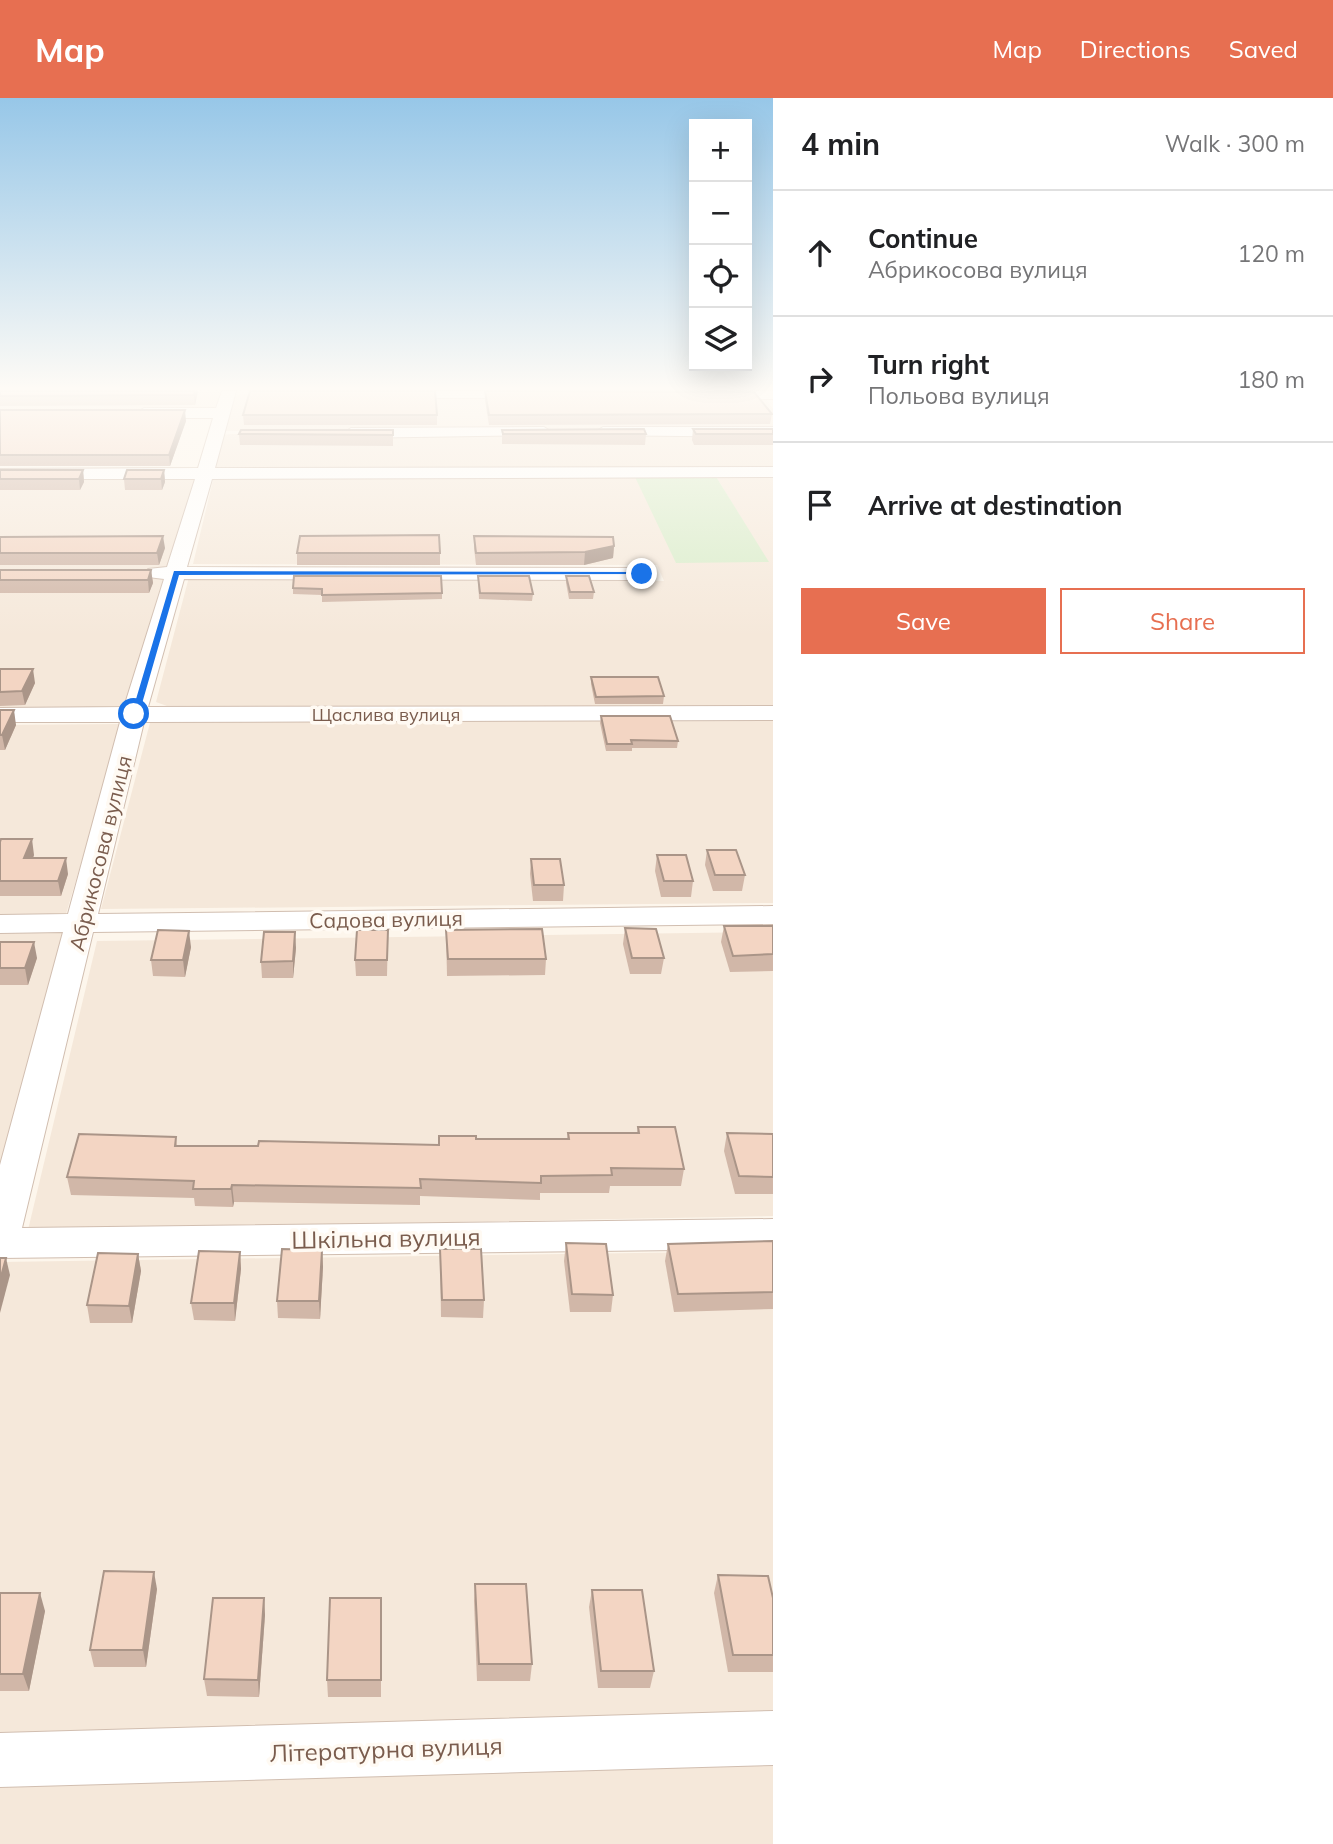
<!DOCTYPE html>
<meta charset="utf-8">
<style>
:root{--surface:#fff;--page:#f6f6f6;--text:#202124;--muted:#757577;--line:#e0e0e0;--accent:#e76f51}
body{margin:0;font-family:Mulish,sans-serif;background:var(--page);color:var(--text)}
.controls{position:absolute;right:21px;top:21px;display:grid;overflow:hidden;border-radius:0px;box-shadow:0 7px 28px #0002}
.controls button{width:63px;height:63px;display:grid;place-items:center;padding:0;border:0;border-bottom:2px solid var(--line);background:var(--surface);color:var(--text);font:35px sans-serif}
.stop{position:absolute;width:21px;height:21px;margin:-16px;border:5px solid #1a73e8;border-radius:50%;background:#fff}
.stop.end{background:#1a73e8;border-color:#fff;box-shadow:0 2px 7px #0008}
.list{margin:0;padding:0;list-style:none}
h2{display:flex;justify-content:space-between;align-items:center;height:91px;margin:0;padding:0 28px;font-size:30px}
h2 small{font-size:23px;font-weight:400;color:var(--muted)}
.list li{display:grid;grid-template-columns:46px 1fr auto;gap:21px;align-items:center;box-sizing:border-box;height:126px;padding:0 28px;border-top:2px solid var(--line)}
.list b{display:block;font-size:26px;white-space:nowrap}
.list p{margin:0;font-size:23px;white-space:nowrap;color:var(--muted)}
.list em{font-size:23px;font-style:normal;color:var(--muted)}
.actions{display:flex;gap:14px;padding:21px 28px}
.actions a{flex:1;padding:16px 0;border:2px solid var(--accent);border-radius:0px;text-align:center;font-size:24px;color:var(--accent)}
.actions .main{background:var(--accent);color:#fff}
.icon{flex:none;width:38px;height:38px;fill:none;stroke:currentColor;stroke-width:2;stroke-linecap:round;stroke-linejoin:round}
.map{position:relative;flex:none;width:773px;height:1746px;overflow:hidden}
header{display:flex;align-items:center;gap:42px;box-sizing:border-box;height:98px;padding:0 35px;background:var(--accent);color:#fff}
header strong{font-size:33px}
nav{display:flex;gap:38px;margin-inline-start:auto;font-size:24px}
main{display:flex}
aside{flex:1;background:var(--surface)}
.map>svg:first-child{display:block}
</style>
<header>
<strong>Map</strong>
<nav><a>Map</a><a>Directions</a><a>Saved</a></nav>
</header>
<main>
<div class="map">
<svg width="773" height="1746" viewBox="0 0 773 1746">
<rect width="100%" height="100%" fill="#fdf6ec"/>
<!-- residential -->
<g fill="#f5e8da">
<polygon points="0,293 225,293 220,310 213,313 0,313"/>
<polygon points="242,296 755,298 765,299 773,311 773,333 224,333 235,298"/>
<polygon points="773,335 773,372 212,372 222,337 231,336"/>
<polygon points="773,376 773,608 167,608 156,604 189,479 664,483 657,467 193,466 214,378 634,377 768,464 715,377"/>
<polygon points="0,378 196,378 172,469 157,472 0,473"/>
<polygon points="0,477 171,479 133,605 121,612 0,613"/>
<polygon points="151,621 773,621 773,805 101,811"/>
<polygon points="122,626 66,816 0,817 0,627"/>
<polygon points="0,833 65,833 0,1115"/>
<polygon points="773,834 773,1118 28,1132 97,843"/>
<polygon points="773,1153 773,1616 0,1640 0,1164"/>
<polygon points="773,1661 773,1746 0,1746 0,1685"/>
</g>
<!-- green -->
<polygon fill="#d8ecc9" points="634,377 715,377 769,464 676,465"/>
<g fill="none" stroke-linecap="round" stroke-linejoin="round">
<defs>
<g id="minor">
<polygon points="222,293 236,293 215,370 773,369 773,379 212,381 187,469 642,470 652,476 642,482 184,481 148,609 773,608 773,622 144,624 98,816 773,808 773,826 93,834 22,1130 773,1121 773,1151 0,1160 0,1067 63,834 0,835 0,817 68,816 120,624 0,624 0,610 124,609 164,481 148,479 145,475 148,471 167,469 195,381 0,381 0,371 198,370 213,320 144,320 136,315 144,310 216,310"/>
<polygon points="388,293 534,293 535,296 528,300 394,300 389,299"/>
<polygon points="713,293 773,293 773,301 716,301 709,297"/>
<polygon points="544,329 552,334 550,337 351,340 343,335 351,330"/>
<polygon points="603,329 773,329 773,339 597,337 595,334"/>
<polygon points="773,1613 773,1667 0,1689 0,1635"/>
</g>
</defs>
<!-- minor casing -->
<use href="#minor" stroke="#d1beb0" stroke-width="2"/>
<!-- minor -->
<use href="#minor" fill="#fff" fill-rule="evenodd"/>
</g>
<!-- wall -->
<g fill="#d1b7a8">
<polygon points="0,293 198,293 195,307 0,308"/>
<polygon points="485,293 772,316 770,326 489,327 485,303"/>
<polygon points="0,312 186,323 170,368 0,368"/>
<polygon points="243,317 437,317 437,327 244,327"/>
<polygon points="693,331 773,331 773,347 694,347 692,342"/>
<polygon points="393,332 393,348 240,347 239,336"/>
<polygon points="502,332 646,336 645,347 502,346"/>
<polygon points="0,372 83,372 84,384 80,392 0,392"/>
<polygon points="164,372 165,384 162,392 125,392 124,381"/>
<polygon points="474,438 614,448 613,460 584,467 476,467 474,450"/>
<polygon points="0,439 165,450 159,467 0,467"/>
<rect x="297" y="455" width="143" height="12"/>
<polygon points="0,472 151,472 153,485 149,495 0,495"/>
<polygon points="478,478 533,496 532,503 479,501"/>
<polygon points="566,478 594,494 593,501 569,501 566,485"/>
<polygon points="293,490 442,495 442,501 322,504 322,497 293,496"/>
<polygon points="0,571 35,585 25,607 0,608"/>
<polygon points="591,579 664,598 663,606 595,606 591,586"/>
<polygon points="0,612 16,627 5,652 0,652"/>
<polygon points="601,618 678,643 677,650 632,650 632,653 606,653 600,625"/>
<polygon points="0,744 34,757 33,760 68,776 61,798 0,798"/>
<polygon points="707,752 745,777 742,793 713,793 705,767"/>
<polygon points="657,757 693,783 691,799 661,799 655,773"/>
<polygon points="531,761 564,787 563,803 533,803 530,776"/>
<polygon points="724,828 773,828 773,873 730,874 721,844"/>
<polygon points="625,830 664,860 661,876 630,876 623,846"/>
<polygon points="388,832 387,878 356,878 355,862"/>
<polygon points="446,832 546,861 545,877 447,878"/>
<polygon points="0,844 37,860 28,887 0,887"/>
<polygon points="191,849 185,879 153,878 151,862"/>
<polygon points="296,850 293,880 262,880 261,864"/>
<polygon points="638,1029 684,1071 681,1088 610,1088 609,1095 540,1095 540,1102 420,1098 420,1107 234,1104 233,1109 195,1108 194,1100 71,1097 67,1079 176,1039 177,1048 439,1047 476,1041 567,1041 568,1035 637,1035"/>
<polygon points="727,1035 773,1036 773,1096 735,1096 724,1053"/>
<polygon points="773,1143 773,1211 674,1214 665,1163 668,1146"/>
<polygon points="566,1145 613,1197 611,1214 570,1214 564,1163"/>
<polygon points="440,1151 484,1202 483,1220 441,1219"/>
<polygon points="322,1152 323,1169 320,1221 278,1220 277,1203"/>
<polygon points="240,1154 241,1171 235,1223 194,1222 191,1205"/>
<polygon points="138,1156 141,1173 132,1225 90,1225 87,1207"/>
<polygon points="718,1477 773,1500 773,1574 728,1574 714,1495"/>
<polygon points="475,1486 532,1566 530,1583 477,1583 474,1503"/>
<polygon points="157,1491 146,1569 94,1569 90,1552"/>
<polygon points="592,1492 654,1573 650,1590 598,1590 589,1509"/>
<polygon points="0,1495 45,1513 29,1593 0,1593"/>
<polygon points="264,1500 265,1517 259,1599 207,1598 204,1581"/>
<polygon points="381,1500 381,1599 328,1599 327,1582"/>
</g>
<!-- shaded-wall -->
<g fill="#aa9588">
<polygon points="195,293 198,293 195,307 194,297"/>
<polygon points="185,312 186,323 170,368 169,357"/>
<polygon points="83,372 84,384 80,392 79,381"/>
<polygon points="164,372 165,384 162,392 161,381"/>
<polygon points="163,438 165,450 159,467 157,455"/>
<polygon points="614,448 613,460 584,467 585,454"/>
<polygon points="151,472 153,485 149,495 148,482"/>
<polygon points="33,571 35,585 25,607 22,593"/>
<polygon points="14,612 16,627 5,652 2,637"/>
<polygon points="32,741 34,757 27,776 24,760"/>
<polygon points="66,760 68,776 61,798 58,783"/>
<polygon points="189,833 191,849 185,879 183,862"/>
<polygon points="295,834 296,850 293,880 293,863"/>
<polygon points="34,844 37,860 28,887 25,870"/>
<polygon points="232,1087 234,1104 233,1109 231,1091"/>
<polygon points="322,1152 323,1169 320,1221 319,1203"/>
<polygon points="240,1154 241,1171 235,1223 234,1205"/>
<polygon points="138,1156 141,1173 132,1225 129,1208"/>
<polygon points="6,1160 10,1177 0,1215 0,1182"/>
<polygon points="154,1474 157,1491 146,1569 143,1552"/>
<polygon points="40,1495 45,1513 29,1593 23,1576"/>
<polygon points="264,1500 265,1517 259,1599 258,1582"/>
</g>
<!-- building -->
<g fill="#f3d5c3" stroke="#aa9588" stroke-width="2">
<polygon points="0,293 195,293 194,297 0,298"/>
<polygon points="250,293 435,293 437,317 243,317"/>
<polygon points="485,293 754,294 772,316 489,317"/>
<polygon points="0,312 185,312 169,357 0,357"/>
<polygon points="644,331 646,336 503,336 502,332"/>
<polygon points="693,331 773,331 773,336 696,336"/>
<polygon points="241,332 393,332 393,337 239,336"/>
<polygon points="0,372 83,372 79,381 0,381"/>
<polygon points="127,372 164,372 161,381 124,381"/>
<polygon points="439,437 440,455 297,455 300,438"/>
<polygon points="163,438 157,455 0,455 0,439"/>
<polygon points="474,438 613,439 614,448 585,454 476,455"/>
<polygon points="0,472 151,472 148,482 0,482"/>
<polygon points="294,478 441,478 442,495 322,497 322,491 293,490"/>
<polygon points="478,478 529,478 533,496 480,495"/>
<polygon points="566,478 589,478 594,494 570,494"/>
<polygon points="0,571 33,571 22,593 0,594"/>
<polygon points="591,579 658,579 664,598 596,599"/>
<polygon points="0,612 14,612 2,637 0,637"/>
<polygon points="601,618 670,618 678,643 631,642 632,646 607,646"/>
<polygon points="1,741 32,741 24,760 66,760 58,783 0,783 0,744"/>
<polygon points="707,752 736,752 745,777 715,777"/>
<polygon points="657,757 686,757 693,783 664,783"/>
<polygon points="531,761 560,761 564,787 534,787"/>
<polygon points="724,828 773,828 773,856 733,858"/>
<polygon points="625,830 656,831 664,860 632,860"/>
<polygon points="542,831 546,861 448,861 446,832"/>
<polygon points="158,832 189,833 183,862 151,862"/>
<polygon points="357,832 388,832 387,862 355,862"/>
<polygon points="264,834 295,834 293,863 261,864"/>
<polygon points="0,844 34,844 25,870 0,870"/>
<polygon points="638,1029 675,1029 684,1071 611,1070 612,1077 541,1078 541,1085 420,1081 421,1090 232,1087 231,1091 193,1091 194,1083 67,1079 79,1036 176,1039 175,1048 258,1048 259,1043 439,1047 439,1038 476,1038 476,1041 569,1041 568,1035 639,1035"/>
<polygon points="727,1035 773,1036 773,1079 739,1078"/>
<polygon points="773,1143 773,1194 678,1196 668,1146"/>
<polygon points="566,1145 606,1146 613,1197 572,1196"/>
<polygon points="282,1151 322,1152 319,1203 277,1203"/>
<polygon points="440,1151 481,1151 484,1202 442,1202"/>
<polygon points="199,1153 240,1154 234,1205 191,1205"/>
<polygon points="98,1155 138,1156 129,1208 87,1207"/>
<polygon points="0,1160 6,1160 0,1182"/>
<polygon points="104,1473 154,1474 143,1552 90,1552"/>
<polygon points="718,1477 768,1478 773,1500 773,1557 733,1557"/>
<polygon points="475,1486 526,1486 532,1566 479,1566"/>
<polygon points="592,1492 642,1492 654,1573 601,1573"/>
<polygon points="0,1495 40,1495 23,1576 0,1576"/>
<polygon points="213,1500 264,1500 258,1582 204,1581"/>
<polygon points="330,1500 381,1500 381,1582 327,1582"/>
</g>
<!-- sky -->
<linearGradient id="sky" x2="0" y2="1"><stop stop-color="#97c7e8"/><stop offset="0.54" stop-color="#fefbf6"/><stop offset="1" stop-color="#fefbf6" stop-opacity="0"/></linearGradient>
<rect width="773" height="538" fill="url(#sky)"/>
<!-- route -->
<polygon fill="#1a73e8" points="174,473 642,474 646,476 179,477 139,616 131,618"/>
<g text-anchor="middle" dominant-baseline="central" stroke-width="7" stroke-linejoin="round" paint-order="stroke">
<!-- far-street labels -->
<g font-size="18" fill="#7a5c4d" stroke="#fffaf3">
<text x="386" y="616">Щаслива вулиця</text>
</g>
<!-- street labels -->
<g font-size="21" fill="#7a5c4d" stroke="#fffaf3">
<text transform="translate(100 755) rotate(-76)">Абрикосова вулиця</text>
<text transform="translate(386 821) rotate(-1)">Садова вулиця</text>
</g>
<!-- near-street labels -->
<g font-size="24" fill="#7a5c4d" stroke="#fffaf3">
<text transform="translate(386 1140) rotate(-1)">Шкільна вулиця</text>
<text transform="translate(386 1651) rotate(-2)">Літературна вулиця</text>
</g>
</g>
</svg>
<div class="controls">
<button>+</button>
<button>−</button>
<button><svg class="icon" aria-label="locate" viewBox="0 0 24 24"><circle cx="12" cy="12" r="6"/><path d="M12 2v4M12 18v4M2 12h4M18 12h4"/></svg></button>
<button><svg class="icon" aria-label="layers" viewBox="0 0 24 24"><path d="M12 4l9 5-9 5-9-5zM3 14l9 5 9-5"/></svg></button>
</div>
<div class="stop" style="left:134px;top:616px"></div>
<div class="stop end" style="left:642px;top:476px"></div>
</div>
<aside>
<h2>4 min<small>Walk · 300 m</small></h2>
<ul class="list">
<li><svg class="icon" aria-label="ahead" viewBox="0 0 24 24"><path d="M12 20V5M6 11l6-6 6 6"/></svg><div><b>Continue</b><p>Абрикосова вулиця</p></div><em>120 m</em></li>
<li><svg class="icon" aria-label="right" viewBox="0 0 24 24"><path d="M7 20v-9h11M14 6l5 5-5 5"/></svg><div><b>Turn right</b><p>Польова вулиця</p></div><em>180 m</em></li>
<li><svg class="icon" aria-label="arrive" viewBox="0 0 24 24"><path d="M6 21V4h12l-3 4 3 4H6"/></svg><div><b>Arrive at destination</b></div></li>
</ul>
<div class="actions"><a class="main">Save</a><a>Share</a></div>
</aside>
</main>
